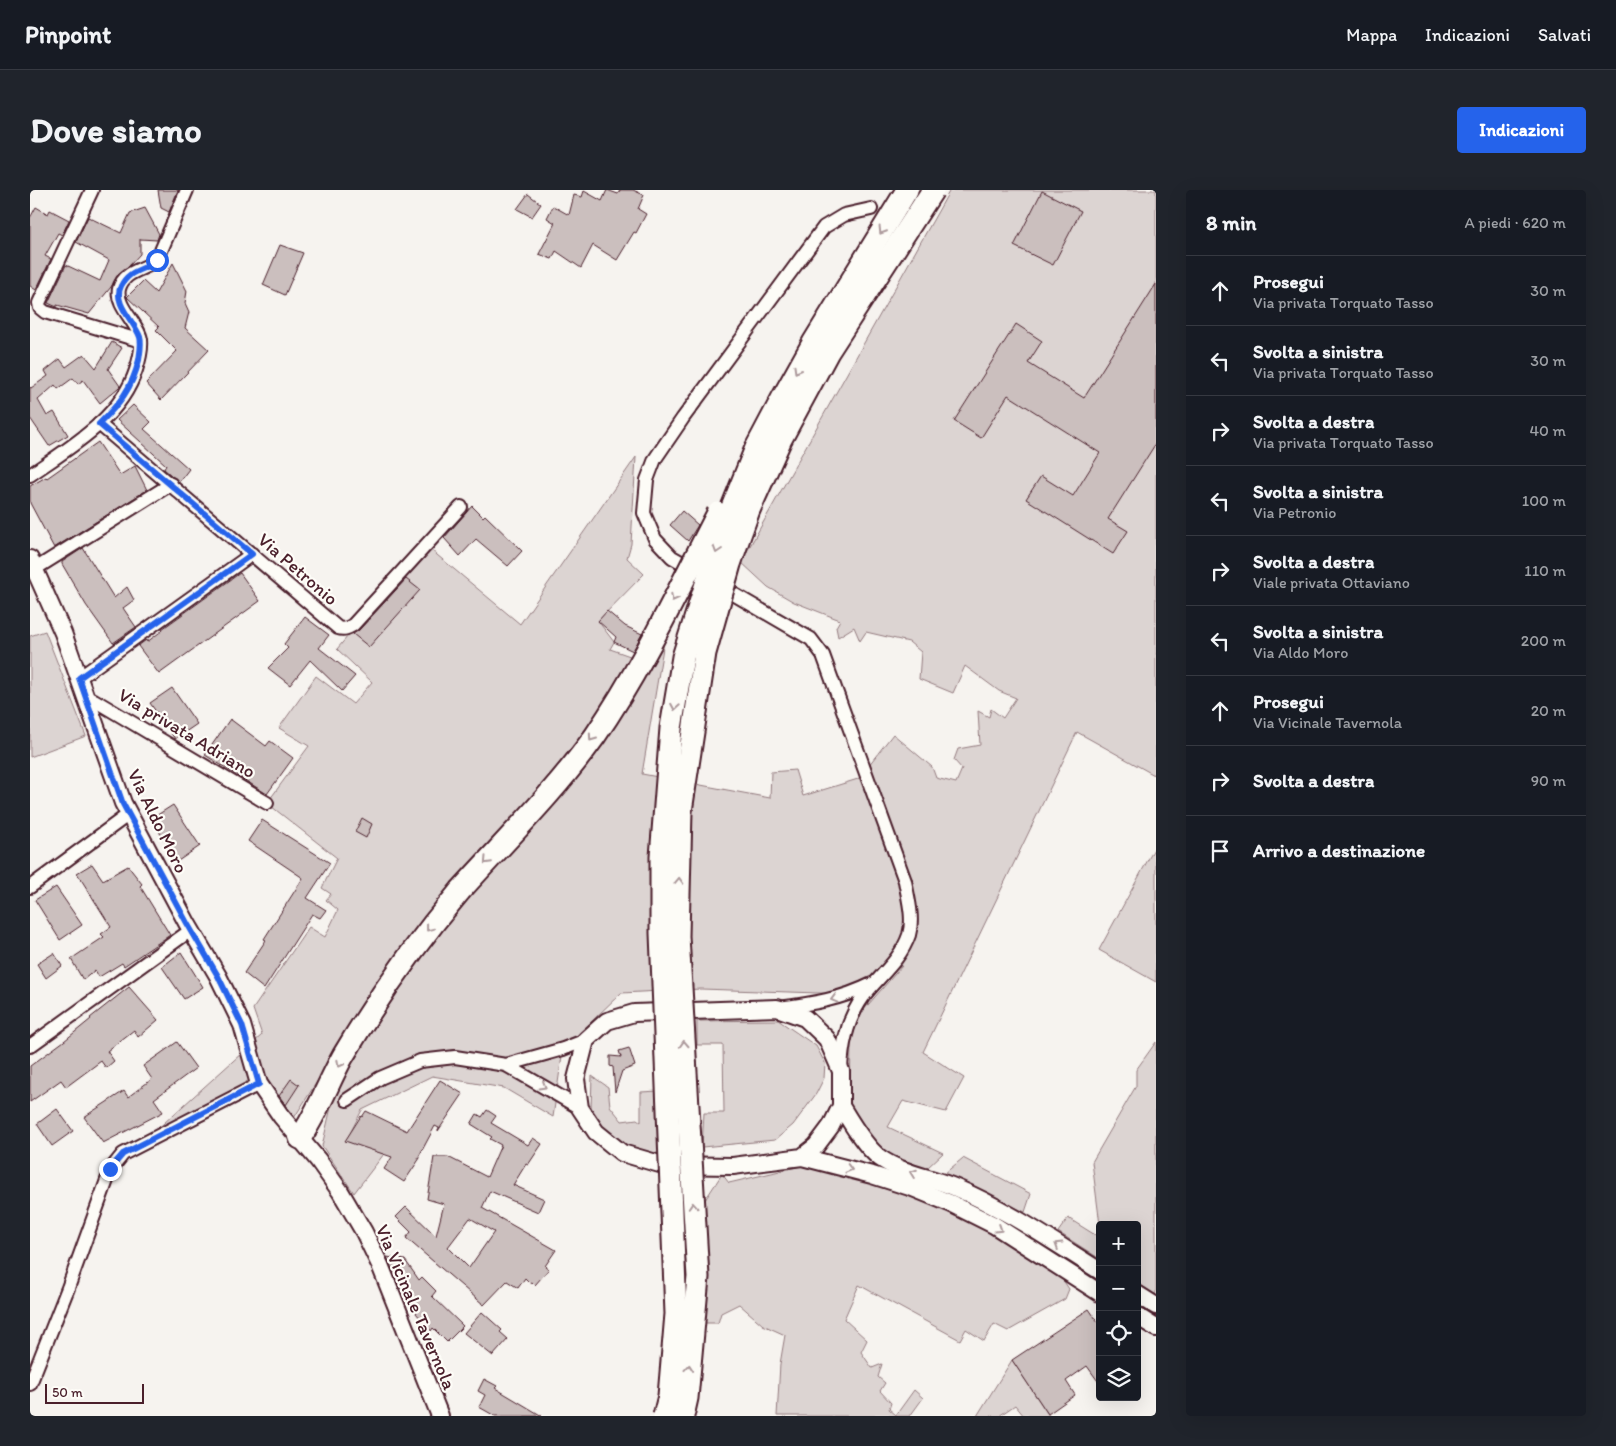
<!DOCTYPE html>
<html lang="it">
<meta charset="utf-8">
<style>
:root{--surface:#171b24;--page:#20242c;--text:#f1f3f6;--muted:#9ea1a6;--line:#363941;--accent:#2563eb}
body{margin:0;font-family:Itim,sans-serif;background:var(--page);color:var(--text)}
.controls{position:absolute;right:15px;bottom:15px;display:grid;overflow:hidden;border-radius:5px;box-shadow:0 5px 20px #0002}
.controls button{width:45px;height:45px;display:grid;place-items:center;padding:0;border:0;border-bottom:1px solid var(--line);background:var(--surface);color:var(--text);font:25px sans-serif}
.scale{position:absolute;left:15px;bottom:12px;width:99px;box-sizing:border-box;padding-left:5px;border:2px solid #4a1f2b;border-top:0;font-size:14px;line-height:18px;white-space:nowrap;color:#4a1f2b;-webkit-text-stroke:4px #fdfcf7;paint-order:stroke}
.stop{position:absolute;width:15px;height:15px;margin:-11px;border:4px solid #2563eb;border-radius:50%;background:#fff}
.stop.end{background:#2563eb;border-color:#fff;box-shadow:0 1px 5px #0008}
.list{margin:0;padding:0;list-style:none}
h2{display:flex;justify-content:space-between;align-items:center;height:65px;margin:0;padding:0 20px;font-size:21px}
h2 small{font-size:16px;font-weight:400;color:var(--muted)}
.list li{display:grid;grid-template-columns:32px 1fr auto;gap:15px;align-items:center;box-sizing:border-box;height:70px;padding:0 20px;border-top:1px solid var(--line)}
.list b{display:block;font-size:19px;white-space:nowrap}
.list p{margin:0;font-size:16px;white-space:nowrap;color:var(--muted)}
.list em{font-size:16px;font-style:normal;color:var(--muted)}
.icon{flex:none;width:28px;height:28px;fill:none;stroke:currentColor;stroke-width:2;stroke-linecap:round;stroke-linejoin:round}
.map{position:relative;flex:none;width:1126px;height:1226px;overflow:hidden;border-radius:5px}
header{display:flex;align-items:center;gap:30px;box-sizing:border-box;height:70px;padding:0 25px;background:var(--surface);border-bottom:1px solid var(--line)}
header strong{font-size:24px}
nav{display:flex;gap:28px;margin-inline-start:auto;font-size:18px}
.intro{display:flex;align-items:center;justify-content:space-between;box-sizing:border-box;height:120px;padding:0 30px}
h1{margin:0;font-size:35px}
.button{padding:12px 22px;border-radius:5px;background:var(--accent);color:#fff;font-size:18px;font-weight:700}
main{display:flex;gap:30px;padding:0 30px}
aside{flex:1;background:var(--surface);border-radius:5px;box-shadow:0 5px 20px #0002}
.map>svg:first-child{display:block}
</style>
<header>
<strong>Pinpoint</strong>
<nav><a>Mappa</a><a>Indicazioni</a><a>Salvati</a></nav>
</header>
<div class="intro"><h1>Dove siamo</h1><a class="button">Indicazioni</a></div>
<main>
<div class="map">
<svg width="1126" height="1226" viewBox="0 0 1126 1226">
<rect width="100%" height="100%" fill="#f6f3ef"/>
<filter id="ink" filterUnits="userSpaceOnUse"><feTurbulence type="fractalNoise" baseFrequency=".02" numOctaves="2"/><feDisplacementMap in="SourceGraphic" scale="10" xChannelSelector="R" yChannelSelector="G"/><feConvolveMatrix kernelMatrix="1 2 1 2 8 2 1 2 1" color-interpolation-filters="sRGB"/></filter>
<g filter="url(#ink)">
<!-- green -->
<g fill="#dcd4d2" stroke="#937a7e">
<polygon points="920,0 1126,0 1126,586 1047,542 893,862 934,888 916,922 873,911 858,937 913,963 896,979 857,964 836,941 820,917 821,850 831,823 872,776 818,804 671,799 591,803 533,859 523,927 474,898 402,886 332,920 316,951 354,964 324,1003 292,956 308,887 293,882 264,928 238,897 124,942 232,845 223,819 279,737 295,747 308,720 296,710 301,704 292,698 307,668 237,613 279,556 249,538 286,486 323,514 342,492 307,459 395,355 490,434 606,267 601,354 597,368 614,384 568,431 584,452 580,459 600,466 637,434 612,584 740,608 741,582 765,580 773,606 828,589 863,544 902,577 906,588 926,593 932,579 924,570 928,559 950,555 948,521 959,527 961,519 973,528 986,508 969,501 935,476 923,503 889,489 891,462 879,452 836,442 830,451 824,437 808,447 806,437 810,430 764,412 738,397 711,372"/>
<polygon points="15,441 56,546 0,567 0,446"/>
<polygon points="1126,655 1126,792 1069,760"/>
<polygon points="748,830 786,856 795,873 794,888 786,904 763,935 745,950 672,957 674,923 694,923 693,855 667,855 667,831"/>
<polygon points="1126,852 1126,1105 1107,1093 1107,1035 1070,1035 1062,972 1106,896 1106,880"/>
<polygon points="562,886 578,897 580,916 592,931 607,929 611,932 611,902 628,901 633,968 605,962 577,945 561,919"/>
<polygon points="933,968 1001,1004 995,1022 914,984"/>
<polygon points="771,976 816,983 894,1007 988,1055 1029,1084 1039,1099 1035,1109 978,1141 964,1134 954,1151 936,1139 930,1150 829,1095 814,1129 837,1150 831,1162 842,1178 852,1174 848,1187 855,1193 850,1201 861,1213 859,1219 866,1225 884,1200 893,1208 880,1226 747,1226 750,1174 755,1145 733,1135 709,1114 691,1123 688,1133 674,1133 675,1010 692,984 699,993"/>
<polygon points="1038,1028 1070,1048 1070,1069 1028,1042"/>
<polygon points="982,1170 1019,1226 994,1226 985,1215 969,1226 947,1226"/>
</g>
<!-- building -->
<g fill="#cbbfbe" stroke="#4a1f2b" fill-rule="evenodd">
<polygon points="128,0 148,0 139,22 131,18"/>
<polygon points="577,0 588,4 590,0 603,0 614,5 608,19 616,24 606,43 604,42 587,70 563,55 551,78 526,61 522,69 509,64 525,33 517,28 523,16 539,25 544,5 552,7 554,1 572,11"/>
<polygon points="1012,1 1051,21 1023,75 984,56"/>
<polygon points="498,4 511,14 502,27 487,19"/>
<polygon points="6,17 18,24 20,20 39,30 32,45 28,43 15,66 21,69 6,100 0,96 0,28"/>
<polygon points="115,18 129,44 127,50 110,49 110,64 100,75 89,83 81,97 59,124 27,115 27,117 18,113 36,75 70,91 79,70 46,52 58,27 91,43 100,23"/>
<polygon points="250,55 273,63 255,105 233,95"/>
<polygon points="143,73 157,101 155,113 159,122 155,138 179,160 131,210 116,193 147,161 126,140 129,137 97,107 113,91 126,103"/>
<polygon points="1126,94 1126,253 1078,329 1098,341 1083,364 996,309 1011,286 1043,306 1070,263 978,205 951,248 924,231 986,134 1012,151 998,173 1054,208"/>
<polygon points="82,152 92,158 78,179 90,196 88,198 70,213 53,190 48,194 43,188 28,199 25,195 8,210 17,226 24,222 38,245 19,256 0,228 0,197 1,198 18,186 15,181 30,169 36,177 54,164 66,178"/>
<polygon points="103,215 121,232 114,239 159,279 149,292 134,279 136,275 87,230"/>
<polygon points="68,252 90,285 105,276 117,300 24,358 0,313 0,296 16,287 17,288"/>
<polygon points="442,316 453,327 455,325 492,361 478,376 446,349 430,366 414,348"/>
<polygon points="652,321 668,335 658,351 640,335"/>
<polygon points="53,358 84,408 97,397 104,410 93,418 106,437 83,453 56,415 32,374 32,372"/>
<polygon points="210,383 230,411 129,484 108,456 116,450 117,452 133,440 132,439"/>
<polygon points="376,389 390,400 339,457 323,444 329,440"/>
<polygon points="577,421 595,436 612,444 603,461 584,452 586,447 568,431"/>
<polygon points="275,427 299,445 289,458 325,486 312,501 280,470 260,495 238,478 258,458 254,454"/>
<polygon points="142,498 167,534 145,549 120,513"/>
<polygon points="200,529 236,556 240,551 263,568 237,604 175,565"/>
<polygon points="143,615 170,656 148,671 121,629"/>
<polygon points="332,628 342,634 336,648 325,642"/>
<polygon points="232,630 300,673 277,708 296,720 290,728 282,724 234,799 214,783 236,750 234,749 273,688 218,651"/>
<polygon points="62,674 73,690 98,676 112,694 110,696 140,745 94,776 92,773 69,787 65,780 53,790 41,769 74,747 71,744 81,737 47,683"/>
<polygon points="26,697 52,735 30,750 5,710"/>
<polygon points="151,762 173,797 154,809 132,777"/>
<polygon points="24,763 32,776 16,788 7,774"/>
<polygon points="99,797 128,830 108,847 104,840 77,861 84,871 76,878 71,871 36,897 31,890 0,912 0,876 34,851 61,829 60,828"/>
<polygon points="147,852 166,878 124,909 133,922 73,953 54,927 94,901 98,907 122,889 113,876"/>
<polygon points="599,858 605,876 592,881 585,902 583,877 580,876 580,866 591,867 589,861"/>
<polygon points="261,889 269,895 256,915 249,906"/>
<polygon points="410,890 433,904 408,941 409,938 405,936 388,968 390,968 374,992 354,979 362,967 315,951 331,926 332,927 336,921 377,941"/>
<polygon points="27,919 43,941 22,956 7,934"/>
<path d="M457 920 466 926 461 933 498 955 503 948 512 954 498 975 496 974 483 995 514 1009 508 1022 460 1001 452 1018 526 1060 515 1076 519 1079 505 1095 502 1092 500 1093 495 1088 488 1098 477 1091 454 1115 376 1048 381 1042 366 1027 376 1017 406 1046 414 1014 397 1009 404 967H418L457 987 471 955 460 949 462 947 441 934 447 924 452 927ZM440 1028 464 1042 439 1078 418 1057Z"/>
<polygon points="357,1067 375,1070 389,1090 392,1087 406,1101 402,1106 433,1136 417,1152 403,1138 401,1141 386,1123 387,1121 368,1094"/>
<polygon points="1059,1119 1070,1135 1070,1194 1057,1176 1036,1191 1045,1205 1018,1224 982,1170"/>
<polygon points="452,1122 472,1140 470,1142 478,1149 463,1166 434,1143"/>
<polygon points="454,1189 467,1196 465,1198 512,1226 465,1226 449,1217 455,1205 448,1201"/>
</g>
<g fill="none" stroke-linecap="round" stroke-linejoin="round">
<defs>
<g id="minor">
<polyline points="62,0 9,113 10,118 15,122 111,151"/>
<path d="M69 234 308 438C314 440 318 438 323 435L431 317"/>
<path d="M0 285C40 257 90 229 106 180 109 171 112 160 111 150 109 134 85 116 89 99 94 80 115 80 127 70L157 0"/>
<polyline points="5,379 141,294"/>
<polyline points="665,380 642,367 625,349 614,323 617,290 625,269 653,228 794,37 814,25 841,19"/>
<path d="M688 395 781 449 793 465 875 691C878 708 884 728 879 745 870 771 849 786 833 807 818 828 812 854 811 880"/>
<polyline points="49,488 222,364"/>
<polyline points="56,508 64,510 237,613"/>
<polyline points="0,697 99,624"/>
<path d="M748 818C782 814 812 809 842 794"/>
<polyline points="0,856 161,740"/>
<polyline points="476,875 533,859 556,850"/>
<polyline points="317,910 350,888 390,871 425,867 476,875 550,918"/>
<polyline points="0,1194 38,1098 81,979 93,964 229,894"/>
</g>
<g id="tertiary">
<polyline points="0,369 33,443 93,613 157,733 188,786 212,835 229,894 251,926 288,970 310,1001 334,1042 350,1075 410,1226"/>
<path d="M811 916C820 931 835 957 850 968 871 983 900 987 924 997 976 1019 1022 1051 1070 1081"/>
<polyline points="772,967 786,956 801,936 811,916 811,881 797,849 775,828 747,818 604,823 577,831 556,850 546,889 550,918 566,942 592,963 633,975 703,976 772,967 842,985 883,998 922,1014 964,1035 1070,1103"/>
<polyline points="1107,1104 1126,1116"/>
<polyline points="1107,1126 1126,1138"/>
</g>
<path id="trunk" d="M270 948C288 922 298 893 313 866 348 807 386 753 430 701"/>
</defs>
<!-- minor casing -->
<use href="#minor" stroke="#4a1f2b" stroke-width="16"/>
<!-- tertiary casing -->
<use href="#tertiary" stroke="#4a1f2b" stroke-width="20"/>
<!-- trunk casing -->
<use href="#trunk" stroke="#4a1f2b" stroke-width="25"/>
<!-- minor -->
<use href="#minor" stroke="#fdfcf7" stroke-width="12"/>
<!-- tertiary -->
<use href="#tertiary" stroke="#fdfcf7" stroke-width="16"/>
<!-- trunk -->
<use href="#trunk" stroke="#fdfcf7" stroke-width="21"/>
<defs>
<g id="trunk-bridge">
<path d="M430 701C476 650 525 602 565 546 613 476 649 398 688 323"/>
<polyline points="634,1226 639,1206 646,1124 631,743 631,667 641,538 653,467 693,340 726,258 754,205 783,153 877,0"/>
<polyline points="653,1226 657,1208 668,1087 648,746 651,621 675,463 700,374 710,345 719,320 751,249 798,162 903,0"/>
</g>
</defs>
<!-- trunk-bridge casing -->
<use href="#trunk-bridge" stroke="#4a1f2b" stroke-width="25" stroke-linecap="butt"/>
<!-- trunk-bridge -->
<use href="#trunk-bridge" stroke="#fdfcf7" stroke-width="21"/>
</g>
<!-- one-way arrows -->
<defs><path id="oneway-chevron" d="M-2-3.5L2.5 0L-2 3.5" fill="none" stroke-width="1.6" stroke-linecap="round" stroke-linejoin="round" transform="scale(1.25)"/></defs>
<g stroke="#ac999b">
<use href="#oneway-chevron" transform="translate(852 41) rotate(122)"/>
<use href="#oneway-chevron" transform="translate(767 180) rotate(120)"/>
<use href="#oneway-chevron" transform="translate(687 360) rotate(108)"/>
<use href="#oneway-chevron" transform="translate(644 408) rotate(118)"/>
<use href="#oneway-chevron" transform="translate(645 517) rotate(100)"/>
<use href="#oneway-chevron" transform="translate(562 548) rotate(125)"/>
<use href="#oneway-chevron" transform="translate(457 671) rotate(133)"/>
<use href="#oneway-chevron" transform="translate(649 691) rotate(-88)"/>
<use href="#oneway-chevron" transform="translate(399 738) rotate(128)"/>
<use href="#oneway-chevron" transform="translate(804 809) rotate(165)"/>
<use href="#oneway-chevron" transform="translate(654 854) rotate(-93)"/>
<use href="#oneway-chevron" transform="translate(310 874) rotate(118)"/>
<use href="#oneway-chevron" transform="translate(513 896) rotate(30)"/>
<use href="#oneway-chevron" transform="translate(819 979) rotate(15)"/>
<use href="#oneway-chevron" transform="translate(883 983) rotate(-160)"/>
<use href="#oneway-chevron" transform="translate(663 1016) rotate(-94)"/>
<use href="#oneway-chevron" transform="translate(969 1039) rotate(32)"/>
<use href="#oneway-chevron" transform="translate(1028 1055) rotate(-148)"/>
<use href="#oneway-chevron" transform="translate(659 1178) rotate(-85)"/>
</g>
</g>
<g fill="none" stroke-linecap="round" stroke-linejoin="round" filter="url(#ink)">
<!-- route -->
<path stroke="#2563eb" stroke-width="6" d="M80 979 93 964 229 894 212 835 188 786 157 733 93 614 49 488 222 364 69 234C89 214 102 199 109 170 110 163 112 154 110 147 105 132 82 113 91 96 100 78 115 81 127 70"/>
</g>
<g text-anchor="middle" dominant-baseline="central" stroke-width="4.5" stroke-linejoin="round" paint-order="stroke">
<!-- street labels -->
<g font-size="19" fill="#4a1f2b" stroke="#fdfcf7">
<text transform="translate(268 379) rotate(41)">Via Petronio</text>
<text transform="translate(157 543) rotate(31)">Via privata Adriano</text>
<text transform="translate(128 631) rotate(64)">Via Aldo Moro</text>
<text transform="translate(386 1117) rotate(67)">Via Vicinale Tavernola</text>
</g>
</g>
</svg>
<div class="controls">
<button>+</button>
<button>−</button>
<button><svg class="icon" aria-label="locate" viewBox="0 0 24 24"><circle cx="12" cy="12" r="6"/><path d="M12 2v4M12 18v4M2 12h4M18 12h4"/></svg></button>
<button><svg class="icon" aria-label="layers" viewBox="0 0 24 24"><path d="M12 4l9 5-9 5-9-5zM3 14l9 5 9-5"/></svg></button>
</div>
<div class="scale">50 m</div>
<div class="stop" style="left:127px;top:70px"></div>
<div class="stop end" style="left:80px;top:979px"></div>
</div>
<aside>
<h2>8 min<small>A piedi · 620 m</small></h2>
<ul class="list">
<li><svg class="icon" aria-label="ahead" viewBox="0 0 24 24"><path d="M12 20V5M6 11l6-6 6 6"/></svg><div><b>Prosegui</b><p>Via privata Torquato Tasso</p></div><em>30 m</em></li>
<li><svg class="icon" aria-label="left" viewBox="0 0 24 24"><path d="M17 20v-9H6M10 6l-5 5 5 5"/></svg><div><b>Svolta a sinistra</b><p>Via privata Torquato Tasso</p></div><em>30 m</em></li>
<li><svg class="icon" aria-label="right" viewBox="0 0 24 24"><path d="M7 20v-9h11M14 6l5 5-5 5"/></svg><div><b>Svolta a destra</b><p>Via privata Torquato Tasso</p></div><em>40 m</em></li>
<li><svg class="icon" aria-label="left" viewBox="0 0 24 24"><path d="M17 20v-9H6M10 6l-5 5 5 5"/></svg><div><b>Svolta a sinistra</b><p>Via Petronio</p></div><em>100 m</em></li>
<li><svg class="icon" aria-label="right" viewBox="0 0 24 24"><path d="M7 20v-9h11M14 6l5 5-5 5"/></svg><div><b>Svolta a destra</b><p>Viale privata Ottaviano</p></div><em>110 m</em></li>
<li><svg class="icon" aria-label="left" viewBox="0 0 24 24"><path d="M17 20v-9H6M10 6l-5 5 5 5"/></svg><div><b>Svolta a sinistra</b><p>Via Aldo Moro</p></div><em>200 m</em></li>
<li><svg class="icon" aria-label="ahead" viewBox="0 0 24 24"><path d="M12 20V5M6 11l6-6 6 6"/></svg><div><b>Prosegui</b><p>Via Vicinale Tavernola</p></div><em>20 m</em></li>
<li><svg class="icon" aria-label="right" viewBox="0 0 24 24"><path d="M7 20v-9h11M14 6l5 5-5 5"/></svg><div><b>Svolta a destra</b></div><em>90 m</em></li>
<li><svg class="icon" aria-label="arrive" viewBox="0 0 24 24"><path d="M6 21V4h12l-3 4 3 4H6"/></svg><div><b>Arrivo a destinazione</b></div></li>
</ul>
</aside>
</main>
